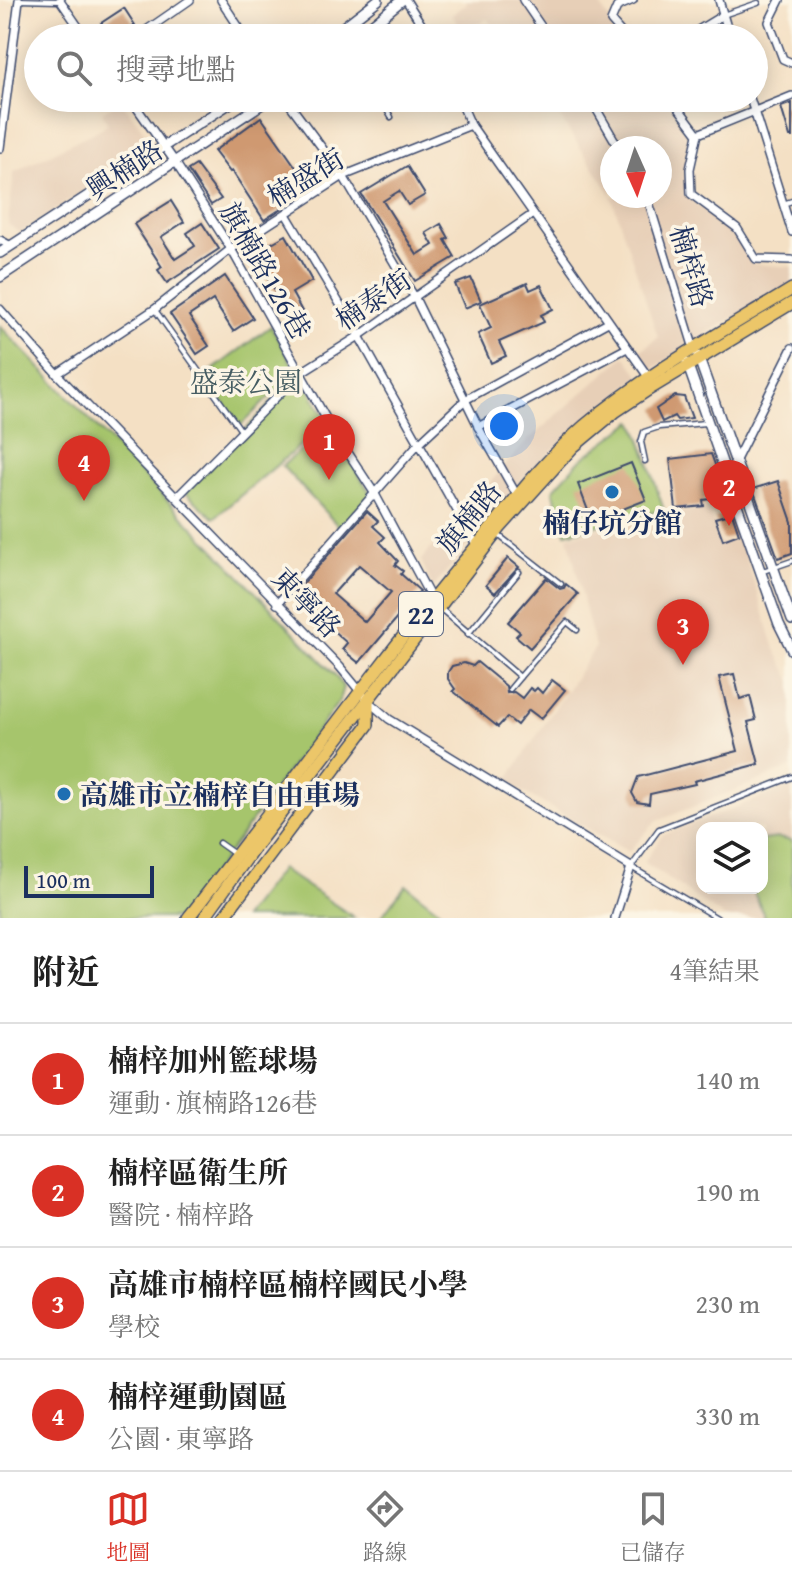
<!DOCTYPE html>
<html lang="zh-TW">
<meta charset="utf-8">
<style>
:root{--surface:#fff;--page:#f6f6f6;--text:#222;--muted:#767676;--line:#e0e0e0;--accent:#d93025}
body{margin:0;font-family:"Gentium Book Plus","Noto Serif TC",serif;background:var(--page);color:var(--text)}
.controls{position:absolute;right:24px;bottom:24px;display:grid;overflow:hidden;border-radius:16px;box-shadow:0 4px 20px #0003}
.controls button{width:72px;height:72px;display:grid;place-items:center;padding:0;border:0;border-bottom:2px solid var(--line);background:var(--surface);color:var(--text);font:40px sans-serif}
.compass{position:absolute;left:600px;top:136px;width:72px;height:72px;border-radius:50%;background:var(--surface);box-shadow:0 4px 20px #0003;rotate:177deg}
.scale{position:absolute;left:24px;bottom:20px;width:130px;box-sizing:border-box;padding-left:8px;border:4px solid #1b2f5e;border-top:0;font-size:22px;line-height:28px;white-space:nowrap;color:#1b2f5e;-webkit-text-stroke:6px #fcf5e5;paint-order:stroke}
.you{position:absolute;left:504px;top:426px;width:28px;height:28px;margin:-20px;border:6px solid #fff;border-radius:50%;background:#1a73e8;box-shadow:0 0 0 12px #1a73e833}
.badge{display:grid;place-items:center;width:52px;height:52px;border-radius:50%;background:var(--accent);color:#fff;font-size:26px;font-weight:700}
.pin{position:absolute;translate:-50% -66px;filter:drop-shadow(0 2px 4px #0008)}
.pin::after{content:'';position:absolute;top:42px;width:28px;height:24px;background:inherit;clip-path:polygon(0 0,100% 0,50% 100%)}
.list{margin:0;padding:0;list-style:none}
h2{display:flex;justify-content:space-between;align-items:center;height:104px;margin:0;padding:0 32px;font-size:34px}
h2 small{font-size:26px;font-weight:400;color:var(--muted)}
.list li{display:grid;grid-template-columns:52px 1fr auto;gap:24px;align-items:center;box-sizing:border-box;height:112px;padding:0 32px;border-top:2px solid var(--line)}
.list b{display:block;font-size:30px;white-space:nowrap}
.list p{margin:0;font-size:26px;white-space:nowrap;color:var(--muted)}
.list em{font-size:26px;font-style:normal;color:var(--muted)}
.icon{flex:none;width:44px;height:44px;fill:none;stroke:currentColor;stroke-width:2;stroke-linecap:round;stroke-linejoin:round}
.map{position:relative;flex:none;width:792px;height:918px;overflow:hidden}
.search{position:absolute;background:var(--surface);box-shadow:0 4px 20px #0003;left:24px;right:24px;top:24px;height:88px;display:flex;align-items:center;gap:20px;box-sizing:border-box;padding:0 28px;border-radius:44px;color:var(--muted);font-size:30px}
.sheet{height:552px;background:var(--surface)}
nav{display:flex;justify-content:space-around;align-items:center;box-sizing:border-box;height:112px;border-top:2px solid var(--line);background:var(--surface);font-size:22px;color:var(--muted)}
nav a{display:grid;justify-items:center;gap:4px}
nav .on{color:var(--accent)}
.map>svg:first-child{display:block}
</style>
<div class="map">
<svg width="792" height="918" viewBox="0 0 792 918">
<rect width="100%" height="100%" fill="#fcf5e5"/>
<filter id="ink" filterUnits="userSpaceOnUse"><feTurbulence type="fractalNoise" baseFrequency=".0125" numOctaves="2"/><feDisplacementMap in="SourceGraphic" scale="16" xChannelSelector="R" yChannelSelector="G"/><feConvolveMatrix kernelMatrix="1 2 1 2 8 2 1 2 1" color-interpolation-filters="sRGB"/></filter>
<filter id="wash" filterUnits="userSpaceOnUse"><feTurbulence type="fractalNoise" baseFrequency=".006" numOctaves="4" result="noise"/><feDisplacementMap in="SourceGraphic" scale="32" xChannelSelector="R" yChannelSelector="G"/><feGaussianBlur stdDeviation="1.8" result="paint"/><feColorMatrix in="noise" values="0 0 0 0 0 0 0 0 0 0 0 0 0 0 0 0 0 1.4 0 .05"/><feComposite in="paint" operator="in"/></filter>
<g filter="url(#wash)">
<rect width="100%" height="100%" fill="#f4e0c4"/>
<!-- built -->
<g fill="#e7cfb7" fill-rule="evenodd">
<polygon points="466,0 596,0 622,38 503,38 487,19 463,32 452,15 467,3"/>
<path d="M547 98H664L693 138 686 169V197L735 232 754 264 792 267V284L710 331 651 370 639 352 658 337 610 192ZM612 148H660V196H612Z"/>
<polygon points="121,101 154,144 20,233 8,224 14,172 108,125 102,112"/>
<polygon points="625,356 640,376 581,423 524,477 433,588 421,560 528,440"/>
<polygon points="708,508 720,544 740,538 775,649 792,681 792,767 655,822 629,852 506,782 595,648 568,536 652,516"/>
<path d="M792 786V918H726L644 862 663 835ZM702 828H762V888H702Z"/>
</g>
<!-- green -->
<g fill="#a6c56c" stroke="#607a65" stroke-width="2">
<polygon points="0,326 335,675 343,687 339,701 181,918 0,918"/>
<polygon points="271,326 296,371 240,426 205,376"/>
<polygon points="300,373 328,422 214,518 185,492"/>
<path d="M633 421C647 449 653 480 664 510L566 533 553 490 579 461Z"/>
<polygon points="328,427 371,494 341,529 282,466"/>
<polygon points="779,838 792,841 792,918 765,918 752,888 762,888 762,840"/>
<polygon points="281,869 355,918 243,918"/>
<polygon points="406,885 449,918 380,918"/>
</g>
<g id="blocks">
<!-- building -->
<g fill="#cf9971" fill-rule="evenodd">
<polygon points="124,8 135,25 110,38 101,23"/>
<polygon points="792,103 792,137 790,137 781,107"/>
<polygon points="261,117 311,189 264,220 232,171 230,172 214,151"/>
<polygon points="196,165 221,199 211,205 188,170"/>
<polygon points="407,166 425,195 408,205 399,191 383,201 417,255 433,245 426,233 441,224 449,238 445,240 455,257 415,281 361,194"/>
<polygon points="171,201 184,222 161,237 175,259 195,246 187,233 202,223 219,249 167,283 158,270 162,267 134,224"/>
<polygon points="286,235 312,281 292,293 304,315 292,322 254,253"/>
<polygon points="225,276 253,318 233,331 213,300 189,316 209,346 197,354 170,314"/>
<polygon points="471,278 481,301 465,308 455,284"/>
<polygon points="527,283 530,290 541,285 553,309 541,315 544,322 499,342 506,356 491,363 478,334 491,328 480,304"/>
<polygon points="675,396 684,397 692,418 677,420 674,416 662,422 656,409"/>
<polygon points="711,454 718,473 721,498 703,500 704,506 676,509 670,459"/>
<polygon points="631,463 646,500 592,521 578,484"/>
<polygon points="778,481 792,522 792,553 778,558 753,489"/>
<path d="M367 511 378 521 373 526 385 537 380 542 398 561 395 565 403 571 401 574 420 591 359 663 342 649 347 643 293 595ZM359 565 391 592 365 622 333 594Z"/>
<polygon points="732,513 739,534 723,540 715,518"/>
<polygon points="508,558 519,567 495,593 486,585"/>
<polygon points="546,578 560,589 564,588 566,584 578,594 530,648 516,636 520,632 508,622"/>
<polygon points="477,662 506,686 507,693 514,692 522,698 530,688 534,691 537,688 542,693 552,680 565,690 541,719 529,710 517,725 507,717 498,727 453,691 455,689 448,679 448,672 452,666 464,663 473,666"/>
<polygon points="734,674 740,699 750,696 756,720 748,722 759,764 694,781 695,784 650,794 649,804 637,802 632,793 638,777 738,751 719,677"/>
</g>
</g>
</g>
<g filter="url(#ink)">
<use href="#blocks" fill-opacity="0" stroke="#3c4a6d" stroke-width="2"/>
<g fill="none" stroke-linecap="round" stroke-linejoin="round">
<defs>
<g id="service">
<polyline points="19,0 59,1"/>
<polyline points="723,15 758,3"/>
<polyline points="380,98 391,117"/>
<polyline points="783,204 792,201"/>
<polyline points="155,310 242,432"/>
<polyline points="645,461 641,442 644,432 659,427 706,423"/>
<polyline points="497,534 561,584"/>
<polyline points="763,571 792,561"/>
<polyline points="441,609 520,677 567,622 577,630"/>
<polyline points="468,634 519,572"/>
<polyline points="510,689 520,677"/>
<polyline points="219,843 236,855"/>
<polyline points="717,918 631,867 659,829 792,777"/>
</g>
<g id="minor">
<polyline points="60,0 86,38"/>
<polyline points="221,0 246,38"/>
<polyline points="406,0 430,38"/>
<polyline points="523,0 549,38"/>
<polyline points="719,0 730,38"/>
<polyline points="780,0 769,22 783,59 792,63"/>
<polyline points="135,38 190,0"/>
<polyline points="626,38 611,21 617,7 633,0"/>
<polyline points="685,38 723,15"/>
<polyline points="130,98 175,162 231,249 328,422 375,494 432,600"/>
<polyline points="285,98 343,176 415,298 481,432 519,499"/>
<polyline points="459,98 471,125 649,378"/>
<polyline points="590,98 619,148"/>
<polyline points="671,98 698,134 690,169 691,194 737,228 756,259 792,260"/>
<polyline points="750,98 792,232"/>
<polyline points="698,134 792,96"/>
<polyline points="0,148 19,0"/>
<polyline points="647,196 694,349"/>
<polyline points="286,214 359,336 478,548"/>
<polyline points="0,240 11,246"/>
<polyline points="0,309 57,374 340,667 368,701 389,719 631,867 615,918"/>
<polyline points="57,374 155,309 231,249 343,176 471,125"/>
<polyline points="478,427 627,348"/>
<polyline points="728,476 792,348"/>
<polyline points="177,497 300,373 359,336 533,214"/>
<polyline points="277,604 418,444 465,400 608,322"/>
</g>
<g id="tertiary">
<polyline points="329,38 378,0"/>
<polyline points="356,38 402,0"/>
<polyline points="0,253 238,98"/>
<polyline points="0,277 271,98"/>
<polyline points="698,356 792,620"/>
<polyline points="687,363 779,624 792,650"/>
</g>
<g id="primary">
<path d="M188 918C280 800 367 678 463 562 504 514 536 468 584 426 647 373 722 332 792 289"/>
<polyline points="204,918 255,847 501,527 573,447 615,412 648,390 792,303"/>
<polyline points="223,918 368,725 368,702"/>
</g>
</defs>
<!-- service casing -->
<use href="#service" stroke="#3c4a6d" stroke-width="7"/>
<!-- minor casing -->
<use href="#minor" stroke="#3c4a6d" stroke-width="10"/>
<!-- tertiary casing -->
<use href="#tertiary" stroke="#3c4a6d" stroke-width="12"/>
<!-- primary casing -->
<use href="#primary" stroke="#3c4a6d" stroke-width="14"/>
<!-- service -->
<use href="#service" stroke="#fff" stroke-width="4"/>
<!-- minor -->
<use href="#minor" stroke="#fff" stroke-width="7"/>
<!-- tertiary -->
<use href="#tertiary" stroke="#fff" stroke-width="9"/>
<!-- primary -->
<use href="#primary" stroke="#ecc669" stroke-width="11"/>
</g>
</g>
<!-- markers -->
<g fill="#1f6fb2" stroke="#fcf5e5" stroke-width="3">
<circle cx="612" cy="492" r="8"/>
<circle cx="64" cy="794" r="8"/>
</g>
<g text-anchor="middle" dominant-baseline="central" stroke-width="7" stroke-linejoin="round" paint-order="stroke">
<!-- shield labels -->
<rect fill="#fcf5e5" stroke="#5e6a86" stroke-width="2" x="399" y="592" width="44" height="44" rx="6"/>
<g font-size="26" font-weight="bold" fill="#1b2f5e">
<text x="421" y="614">22</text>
</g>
<!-- street labels -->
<g font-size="28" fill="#1b2f5e" stroke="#fcf5e5">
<text transform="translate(124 169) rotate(-33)">興楠路</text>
<text transform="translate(305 177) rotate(-31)">楠盛街</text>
<text transform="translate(692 266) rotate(73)">楠梓路</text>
<text transform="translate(266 270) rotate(60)">旗楠路126巷</text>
<text transform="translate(373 299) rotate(-34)">楠泰街</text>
<text transform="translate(468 517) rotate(-51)">旗楠路</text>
<text transform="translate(307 602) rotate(46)">東寧路</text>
</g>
<!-- park labels -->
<g font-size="28" fill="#455c62" stroke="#fcf5e5">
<text x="246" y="381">盛泰公園</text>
</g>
<!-- poi labels -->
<g font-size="28" font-weight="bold" fill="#1b2f5e" stroke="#fcf5e5">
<text x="612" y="522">楠仔坑分館</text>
<text x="80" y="794" text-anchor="start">高雄市立楠梓自由車場</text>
</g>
</g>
</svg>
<div class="controls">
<button><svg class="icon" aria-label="layers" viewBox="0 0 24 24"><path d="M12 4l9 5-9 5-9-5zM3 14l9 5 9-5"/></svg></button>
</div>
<svg class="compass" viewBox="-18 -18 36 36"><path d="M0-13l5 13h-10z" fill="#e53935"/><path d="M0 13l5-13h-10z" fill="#767676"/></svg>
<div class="scale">100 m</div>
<div class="you"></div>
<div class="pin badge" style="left:329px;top:480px">1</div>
<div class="pin badge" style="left:729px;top:526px">2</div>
<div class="pin badge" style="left:683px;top:665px">3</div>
<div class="pin badge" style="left:84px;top:501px">4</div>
<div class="search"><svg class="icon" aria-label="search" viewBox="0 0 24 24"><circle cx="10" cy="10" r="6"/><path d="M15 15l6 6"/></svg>搜尋地點</div>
</div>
<section class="sheet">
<h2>附近<small>4筆結果</small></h2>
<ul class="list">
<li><span class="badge">1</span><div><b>楠梓加州籃球場</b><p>運動 · 旗楠路126巷</p></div><em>140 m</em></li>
<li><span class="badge">2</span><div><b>楠梓區衛生所</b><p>醫院 · 楠梓路</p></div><em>190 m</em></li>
<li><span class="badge">3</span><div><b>高雄市楠梓區楠梓國民小學</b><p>學校</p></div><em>230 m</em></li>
<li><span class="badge">4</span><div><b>楠梓運動園區</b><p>公園 · 東寧路</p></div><em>330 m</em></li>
</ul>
</section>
<nav>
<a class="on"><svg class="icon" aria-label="map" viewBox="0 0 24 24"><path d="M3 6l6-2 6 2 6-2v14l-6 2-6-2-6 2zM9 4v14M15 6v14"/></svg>地圖</a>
<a><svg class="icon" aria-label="directions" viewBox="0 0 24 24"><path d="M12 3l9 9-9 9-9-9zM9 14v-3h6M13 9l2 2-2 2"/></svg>路線</a>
<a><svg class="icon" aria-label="saved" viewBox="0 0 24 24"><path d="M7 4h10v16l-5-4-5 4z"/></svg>已儲存</a>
</nav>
